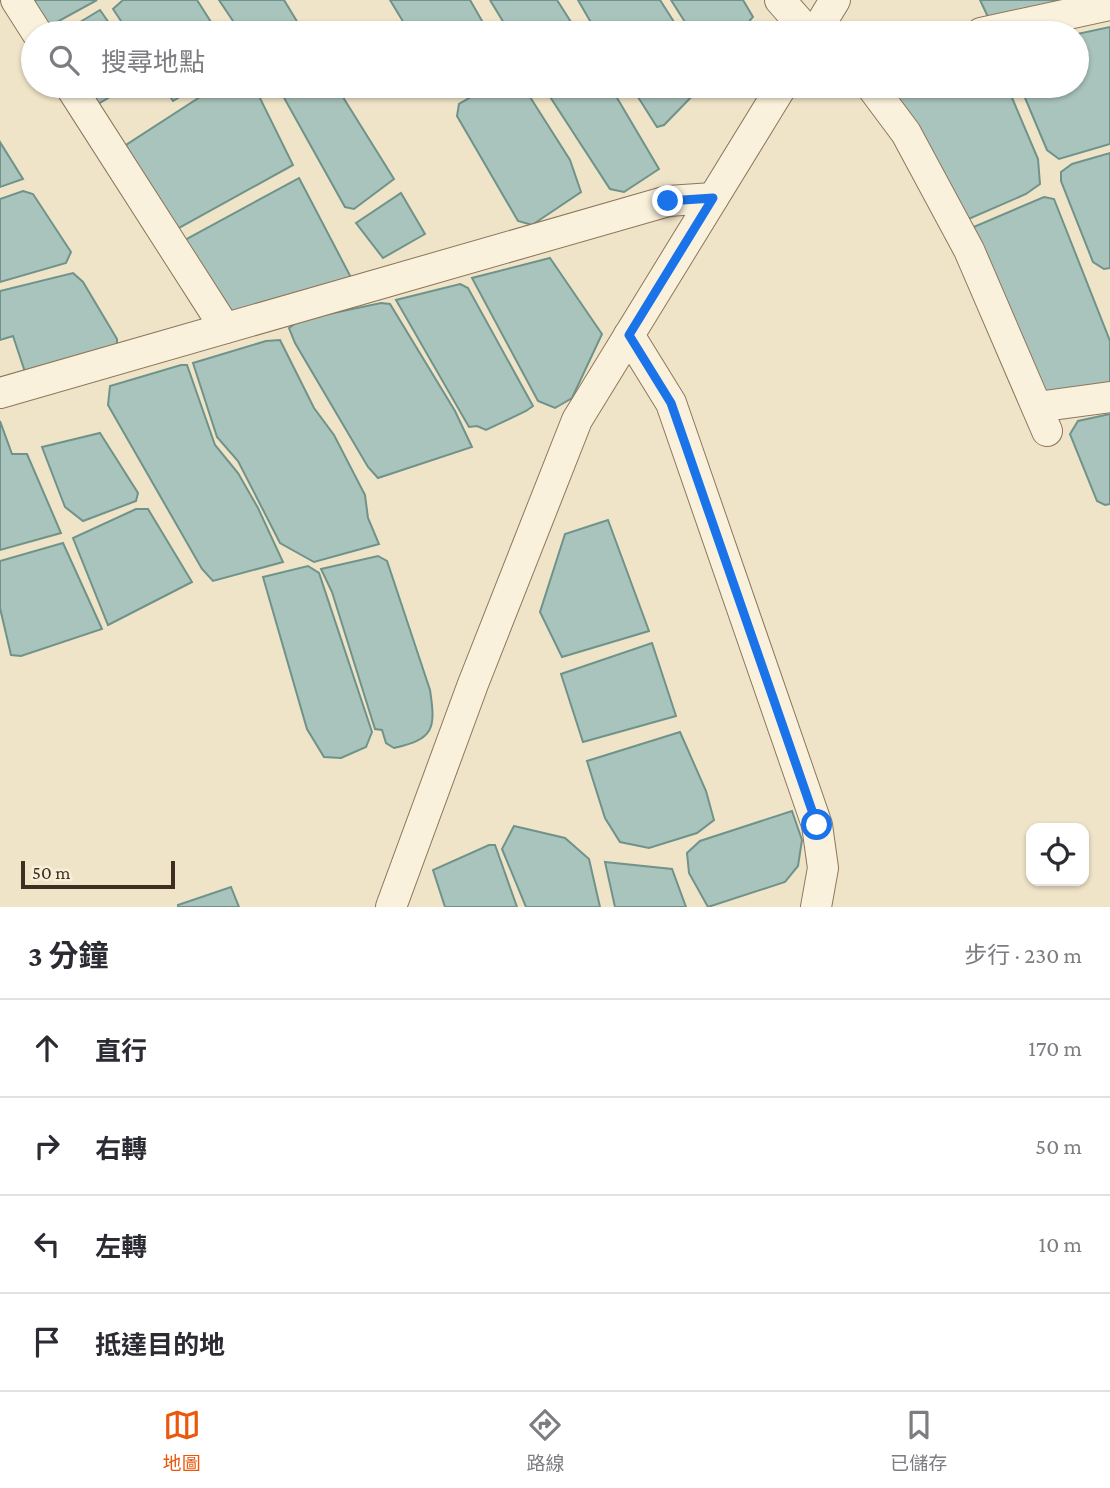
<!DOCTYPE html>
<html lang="zh-TW">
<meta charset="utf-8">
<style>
:root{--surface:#fff;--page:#f2f2f3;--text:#2b2b33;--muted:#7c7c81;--line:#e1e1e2;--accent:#ea580c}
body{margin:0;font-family:"Crimson Pro","Noto Sans TC",serif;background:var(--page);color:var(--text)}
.controls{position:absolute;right:21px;bottom:21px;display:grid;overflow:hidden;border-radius:14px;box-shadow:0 2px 5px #0004}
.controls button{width:63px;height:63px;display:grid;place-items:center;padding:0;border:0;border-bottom:2px solid var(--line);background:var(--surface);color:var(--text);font:35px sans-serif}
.scale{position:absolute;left:21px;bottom:18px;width:154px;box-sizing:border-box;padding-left:7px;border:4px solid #3d2e20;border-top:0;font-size:19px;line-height:24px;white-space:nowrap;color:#3d2e20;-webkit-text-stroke:5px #f7eed8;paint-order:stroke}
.stop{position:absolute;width:21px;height:21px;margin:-16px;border:5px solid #1a73e8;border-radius:50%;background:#fff}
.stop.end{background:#1a73e8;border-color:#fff;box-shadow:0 2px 7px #0008}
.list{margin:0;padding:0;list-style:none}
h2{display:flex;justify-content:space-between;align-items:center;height:91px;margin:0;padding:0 28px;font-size:30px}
h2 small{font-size:23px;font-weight:400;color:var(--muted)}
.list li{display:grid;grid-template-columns:46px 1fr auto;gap:21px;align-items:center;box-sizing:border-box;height:98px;padding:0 28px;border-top:2px solid var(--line)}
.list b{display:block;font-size:26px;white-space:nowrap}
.list em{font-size:23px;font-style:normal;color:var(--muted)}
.icon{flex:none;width:38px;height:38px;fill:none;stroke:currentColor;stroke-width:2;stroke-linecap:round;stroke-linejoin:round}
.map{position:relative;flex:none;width:1110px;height:907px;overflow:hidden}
.search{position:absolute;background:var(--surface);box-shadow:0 2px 5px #0004;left:21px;right:21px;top:21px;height:77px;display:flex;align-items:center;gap:18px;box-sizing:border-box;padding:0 24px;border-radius:38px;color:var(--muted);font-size:26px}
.sheet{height:483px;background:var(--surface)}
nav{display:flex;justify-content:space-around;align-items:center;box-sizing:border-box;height:98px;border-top:2px solid var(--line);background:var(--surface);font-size:19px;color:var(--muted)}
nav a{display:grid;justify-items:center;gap:4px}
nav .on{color:var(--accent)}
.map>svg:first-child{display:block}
</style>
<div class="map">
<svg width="1110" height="907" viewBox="0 0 1110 907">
<rect width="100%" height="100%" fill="#f0e4c8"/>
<!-- water -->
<g fill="#a9c4bc" stroke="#6f938a" stroke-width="2">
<polygon points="20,0 97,0 48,27"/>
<polygon points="123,0 197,0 218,33 129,33 113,9"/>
<polygon points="219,0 284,0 304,33 241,33"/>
<polygon points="390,0 470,0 489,33 410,33"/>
<polygon points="490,0 557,0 578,33 510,33"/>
<polygon points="578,0 660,0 681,33 597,33"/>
<polygon points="671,0 743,0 753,17 739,33 692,33"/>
<polygon points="980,0 1065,0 989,19"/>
<polygon points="100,10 116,33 62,33"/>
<polygon points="1110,27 1110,144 1059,159 1047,150 1020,86 1077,86 1077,34"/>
<polygon points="74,86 128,86 98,104"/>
<polygon points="163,86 198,86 173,101"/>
<polygon points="217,86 254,86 293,165 170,233 151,204 126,145"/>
<polygon points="280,86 336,86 394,179 354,209 345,207 278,87"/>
<polygon points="441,86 471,86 448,97"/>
<polygon points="490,86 523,86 570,160 581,192 532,225 518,221 457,116 459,104"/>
<polygon points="543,86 610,86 659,169 624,192 610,189"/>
<polygon points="631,86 702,86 664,125 657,127"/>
<polygon points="894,86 1007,86 1038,159 1040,184 1026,194 964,221 888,101"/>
<polygon points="0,142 23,179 0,187"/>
<polygon points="1110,153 1110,268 1104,269 1093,262 1061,181 1061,172 1072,164"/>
<polygon points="299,178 357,289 232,318 181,242"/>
<polygon points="23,191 33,194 71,252 66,263 0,282 0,199"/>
<polygon points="401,193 425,234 383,258 356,223"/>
<polygon points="1044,197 1054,199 1110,341 1110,397 1051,404 969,229"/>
<polygon points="550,258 602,334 572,398 555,408 538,401 472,278"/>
<polygon points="73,273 83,282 117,339 117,354 27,378 13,336 0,340 0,291"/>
<polygon points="460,284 468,288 533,406 526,411 486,430 477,426 469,427 396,300"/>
<polygon points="381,303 390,304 455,411 472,447 378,478 368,467 295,343 289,328 300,320"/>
<polygon points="280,340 314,408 334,435 365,495 368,518 379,544 314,562 280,543 238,461 217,437 193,363 266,341"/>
<polygon points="181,365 187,365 215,445 238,473 258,508 283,562 213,581 202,569 108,405 110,386"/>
<polygon points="1110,414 1110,504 1105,505 1097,501 1070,434 1078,421"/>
<polygon points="0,421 12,454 27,454 61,533 0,550"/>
<polygon points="100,433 138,493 136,501 83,521 65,507 42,447"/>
<polygon points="136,509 148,509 192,582 108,625 73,538"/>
<polygon points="608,520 649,631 562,657 540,612 565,534"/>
<polygon points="63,543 102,629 21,656 11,655 0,608 0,561"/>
<path d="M378 556 387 561 430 690C436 729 434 739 394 748L386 743 382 730 375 729 332 592 321 569Z"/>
<polygon points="308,566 319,573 372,732 366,747 341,758 324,757 307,729 263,577"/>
<polygon points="652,643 676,716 583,742 561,674"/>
<polygon points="680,732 706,791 714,820 697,833 649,848 620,842 605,818 587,761"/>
<polygon points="792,811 802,840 798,866 785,882 708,907 689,873 687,853 700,841"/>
<polygon points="514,826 565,838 589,859 600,907 526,907 502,849"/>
<polygon points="489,845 495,845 517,907 445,907 433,870"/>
<polygon points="605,862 672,869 686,907 615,907"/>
<polygon points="231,887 239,907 178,907 178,905"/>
</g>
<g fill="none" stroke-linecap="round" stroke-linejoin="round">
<defs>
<g id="minor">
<polyline points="16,0 37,33"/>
<polyline points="780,0 809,33"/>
<polyline points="815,33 835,0"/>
<polyline points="981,33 1110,5"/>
<polyline points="70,86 225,328"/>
<polyline points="871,86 906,133 969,250 1047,431"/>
<polyline points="629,335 671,403 817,825 823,868 816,907"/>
<polyline points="0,393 668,201 713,198"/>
<polyline points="1037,407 1110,397"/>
<polyline points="391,907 473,684 577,420 782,86"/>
</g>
</defs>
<!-- minor casing -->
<use href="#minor" stroke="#8d765c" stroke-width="32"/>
<!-- minor -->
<use href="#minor" stroke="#faf1dc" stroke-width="30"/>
</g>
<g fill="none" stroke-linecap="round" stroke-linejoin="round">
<!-- route -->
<polyline stroke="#1a73e8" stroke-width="9" points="668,201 713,198 629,335 671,403 817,825"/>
</g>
</svg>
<div class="controls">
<button><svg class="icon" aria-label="locate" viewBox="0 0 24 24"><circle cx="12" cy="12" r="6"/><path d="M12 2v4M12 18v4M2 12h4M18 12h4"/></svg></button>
</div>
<div class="scale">50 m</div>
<div class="stop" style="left:817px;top:825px"></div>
<div class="stop end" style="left:668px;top:201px"></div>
<div class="search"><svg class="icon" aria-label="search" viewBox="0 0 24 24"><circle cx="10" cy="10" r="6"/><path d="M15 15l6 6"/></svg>搜尋地點</div>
</div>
<section class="sheet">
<h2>3 分鐘<small>步行 · 230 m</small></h2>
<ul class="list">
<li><svg class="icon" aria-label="ahead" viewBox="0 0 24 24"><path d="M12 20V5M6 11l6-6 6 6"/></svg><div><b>直行</b></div><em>170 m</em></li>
<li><svg class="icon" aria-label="right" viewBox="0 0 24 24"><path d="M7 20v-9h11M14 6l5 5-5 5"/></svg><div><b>右轉</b></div><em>50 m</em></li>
<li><svg class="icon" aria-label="left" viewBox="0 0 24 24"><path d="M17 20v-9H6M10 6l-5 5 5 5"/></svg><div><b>左轉</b></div><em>10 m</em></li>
<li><svg class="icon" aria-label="arrive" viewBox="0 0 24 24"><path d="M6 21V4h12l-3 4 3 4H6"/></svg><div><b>抵達目的地</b></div></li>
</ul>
</section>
<nav>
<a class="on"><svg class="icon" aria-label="map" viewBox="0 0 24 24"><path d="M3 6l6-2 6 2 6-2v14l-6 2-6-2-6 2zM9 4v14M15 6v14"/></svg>地圖</a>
<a><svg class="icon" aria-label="directions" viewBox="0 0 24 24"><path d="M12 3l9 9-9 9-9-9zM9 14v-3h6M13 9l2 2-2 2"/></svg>路線</a>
<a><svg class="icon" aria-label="saved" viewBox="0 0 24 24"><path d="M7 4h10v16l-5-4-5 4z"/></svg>已儲存</a>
</nav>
